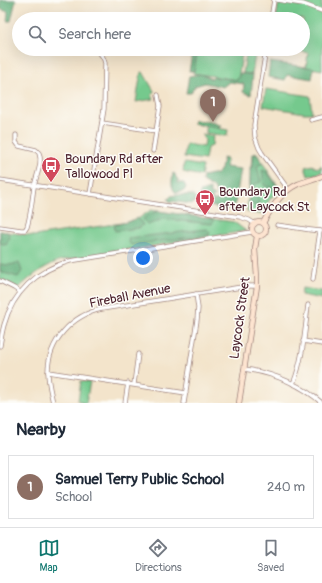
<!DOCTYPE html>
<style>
:root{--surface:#fff;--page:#f6f6f7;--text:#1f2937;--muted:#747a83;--line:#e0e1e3;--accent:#0f766e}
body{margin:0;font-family:Pangolin,sans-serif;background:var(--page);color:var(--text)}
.you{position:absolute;left:143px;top:258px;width:14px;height:14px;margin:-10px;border:3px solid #fff;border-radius:50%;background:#1a73e8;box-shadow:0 0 0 6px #1a73e833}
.badge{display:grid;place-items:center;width:26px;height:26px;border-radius:50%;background:var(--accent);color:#fff;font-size:13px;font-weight:700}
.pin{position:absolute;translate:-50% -33px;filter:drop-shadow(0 1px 2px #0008)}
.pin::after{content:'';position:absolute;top:21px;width:14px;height:12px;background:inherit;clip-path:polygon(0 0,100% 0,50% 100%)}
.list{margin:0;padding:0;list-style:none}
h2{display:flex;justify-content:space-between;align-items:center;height:52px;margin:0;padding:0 16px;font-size:17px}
h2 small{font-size:13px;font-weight:400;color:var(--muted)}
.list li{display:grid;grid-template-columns:26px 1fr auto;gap:12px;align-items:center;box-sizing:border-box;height:64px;margin:0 8px 8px;padding:0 8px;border:1px solid var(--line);border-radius:0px}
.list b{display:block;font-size:15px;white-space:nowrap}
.list p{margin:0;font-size:13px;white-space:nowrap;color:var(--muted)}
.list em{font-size:13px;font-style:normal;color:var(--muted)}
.icon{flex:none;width:22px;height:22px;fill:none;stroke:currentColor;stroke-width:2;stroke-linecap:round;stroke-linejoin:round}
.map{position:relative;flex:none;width:322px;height:403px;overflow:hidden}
.search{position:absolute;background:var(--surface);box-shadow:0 4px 16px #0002;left:12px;right:12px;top:12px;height:44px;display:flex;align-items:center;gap:10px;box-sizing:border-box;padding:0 14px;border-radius:22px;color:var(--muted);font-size:15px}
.sheet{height:124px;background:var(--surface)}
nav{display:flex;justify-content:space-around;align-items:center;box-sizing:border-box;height:56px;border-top:1px solid var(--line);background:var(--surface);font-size:11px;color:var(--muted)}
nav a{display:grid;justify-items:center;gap:2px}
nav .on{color:var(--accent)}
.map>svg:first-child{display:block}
</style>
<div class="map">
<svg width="322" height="403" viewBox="0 0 322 403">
<rect width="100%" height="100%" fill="#fdfcf7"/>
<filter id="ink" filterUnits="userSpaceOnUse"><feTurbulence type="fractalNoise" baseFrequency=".025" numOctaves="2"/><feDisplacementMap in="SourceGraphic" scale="8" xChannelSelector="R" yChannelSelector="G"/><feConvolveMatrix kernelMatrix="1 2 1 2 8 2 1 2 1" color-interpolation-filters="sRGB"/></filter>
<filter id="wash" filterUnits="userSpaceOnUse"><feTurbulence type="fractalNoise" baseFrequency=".012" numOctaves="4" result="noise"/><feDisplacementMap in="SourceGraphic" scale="16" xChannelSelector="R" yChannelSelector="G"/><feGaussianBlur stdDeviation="0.9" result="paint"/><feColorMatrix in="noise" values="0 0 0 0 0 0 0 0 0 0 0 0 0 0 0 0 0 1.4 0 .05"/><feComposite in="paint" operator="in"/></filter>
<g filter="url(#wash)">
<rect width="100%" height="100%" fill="#f3e4cb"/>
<!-- green -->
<g fill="#74c98d" stroke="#5f745c">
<polygon points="279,0 322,0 322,70 306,67 308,53 291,49 303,49 303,19 276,19"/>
<polygon points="197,49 243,49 238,80 193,73"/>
<polygon points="246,54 255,55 252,74 243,73"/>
<polygon points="141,72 143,72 154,91 152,95 154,99 136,102"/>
<polygon points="266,89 310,96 312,113 304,113 263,106"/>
<polygon points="206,126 228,130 227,136 206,133"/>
<polygon points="203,134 213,136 212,146 207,148 205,160 184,157 186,144 204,147 205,139 203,138"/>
<polygon points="256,153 278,186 278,190 270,199 263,211 260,214 247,212 252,155 253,154"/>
<polygon points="184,163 203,166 201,176 183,172"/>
<polygon points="313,165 314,167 316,167 317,168 321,167 321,165 322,172 308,176 305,167"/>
<path d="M151 210 234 222 246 231 58 261C42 268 30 277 18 289L0 279V231L34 236 135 221Z"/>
<polygon points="302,288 322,291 322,299 301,295"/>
<polygon points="81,381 90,382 86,403 81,403 81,401 78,401"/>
</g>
<!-- forest -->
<g fill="#5fad78" stroke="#546652">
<polygon points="0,0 16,0 11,21 7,21 8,12 0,9"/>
<polygon points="193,49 198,49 194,71 189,71"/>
<polygon points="270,62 314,68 312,79 287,75 285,80 268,77"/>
<path d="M240 73 253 75 251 95 243 92 244 84 229 82 223 87 205 83 195 86 191 93H186L189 76C199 74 203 73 211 79L214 77 237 80Z"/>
<path d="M194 120C203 121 214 121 221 126L219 128 193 124Z"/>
<polygon points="257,154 263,163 257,166 261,182 255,184 253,190 250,190 250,167 252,167 254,155"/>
<polygon points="223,158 227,159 226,167 241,169 235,205 230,208 227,209 203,205 203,200 209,200 200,196 200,192 210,189 210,193 215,196 212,198 211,200 219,200 214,188 202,181 203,176 212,174 217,174 221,169"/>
<polygon points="262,170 267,172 277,186 276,190 272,191 271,187 267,187 264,185"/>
<path d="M173 173 175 174 176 177 178 180V183H184L186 187 184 191 176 193C170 187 172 181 173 173Z"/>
<polygon points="254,191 258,197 259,204 255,206 250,203 248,193"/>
<polygon points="175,195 193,195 196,199 193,204 169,201 168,199 171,196"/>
<polygon points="159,211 212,219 214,221 212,224 163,219 148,225 143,219 149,214"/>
<polygon points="138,218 143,225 139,228 115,231 114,228 115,225 130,221"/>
<polygon points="207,229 210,232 209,235 131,245 128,241 129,238"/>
<polygon points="0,231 8,232 10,237 6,245 0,243"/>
<polygon points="19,263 22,271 18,277 0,272 0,264 9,265"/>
</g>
</g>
<g filter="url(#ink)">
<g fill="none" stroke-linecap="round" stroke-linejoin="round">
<defs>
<g id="street">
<polyline points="277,0 303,4 322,11"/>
<polyline points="271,19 274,0"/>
<path d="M82 49C94 50 102 50 105 63L104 109 90 194"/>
<polyline points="266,49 254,125 255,137 259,148 262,153 288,189"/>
<polyline points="311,120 322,117"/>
<polyline points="102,123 156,131"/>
<polyline points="153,151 160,106 158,95"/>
<polyline points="0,180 240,217 249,220 255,224"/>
<path d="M277 225C292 227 306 230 321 231"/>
<path d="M0 227 21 230H25L27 227C31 214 32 200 34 187 36 176 43 163 39 153L36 150 19 146 16 142V135"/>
<polyline points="313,279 320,231"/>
<polyline points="0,281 14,288 20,292"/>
<polyline points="303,341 322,344"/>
<path d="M0 346C1 339 2 332 4 325 13 292 37 270 70 261L252 232"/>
<path d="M244 369C273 373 300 384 322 403"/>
<polyline points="48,372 186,393"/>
<polyline points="134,384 138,354"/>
<path d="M293 384C303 360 305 330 308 305"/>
<path d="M53 403C51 393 48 383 48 372 48 341 72 315 102 309L248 286H257"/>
<polyline points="125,403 128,383"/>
<polyline points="184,403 197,320 198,308 196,294"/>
</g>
<g id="secondary">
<circle cx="259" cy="229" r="7"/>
<path d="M263 223C272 207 281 192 298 184 306 181 314 179 322 176"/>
<polyline points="239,403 257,286 257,277 255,249 257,236"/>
</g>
</defs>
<!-- street casing -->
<use href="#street" stroke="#9e827b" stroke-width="5"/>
<!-- secondary casing -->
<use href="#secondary" stroke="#9e827b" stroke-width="6"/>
<!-- street -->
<use href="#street" stroke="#fff" stroke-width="3.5"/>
<!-- secondary -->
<use href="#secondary" stroke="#fde4d0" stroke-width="4.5"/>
</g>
</g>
<!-- icons -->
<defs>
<symbol id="bus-pin" viewBox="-11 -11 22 30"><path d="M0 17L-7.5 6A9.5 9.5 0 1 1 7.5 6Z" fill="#d1495b" stroke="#fdfcf7"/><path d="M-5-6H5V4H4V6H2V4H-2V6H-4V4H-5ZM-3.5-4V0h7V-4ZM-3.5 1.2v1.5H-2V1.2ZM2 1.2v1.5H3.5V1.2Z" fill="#fff"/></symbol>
</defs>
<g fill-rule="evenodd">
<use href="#bus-pin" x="40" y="155" width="22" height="30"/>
<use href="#bus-pin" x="194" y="188" width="22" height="30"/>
</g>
<g text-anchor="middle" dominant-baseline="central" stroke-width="3" stroke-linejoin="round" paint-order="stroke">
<!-- poi labels -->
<g font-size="13" fill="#4a1f2b" stroke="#fdfcf7" text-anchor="start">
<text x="65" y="159">Boundary Rd after<tspan x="65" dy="15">Tallowood Pl</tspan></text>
<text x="219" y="192">Boundary Rd<tspan x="219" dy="15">after Laycock St</tspan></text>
</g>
<!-- street labels -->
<g font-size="13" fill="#4a1f2b" stroke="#fdfcf7">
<text transform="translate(130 296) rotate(-11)">Fireball Avenue</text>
<text transform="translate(240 318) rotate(-82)">Laycock Street</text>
</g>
</g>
</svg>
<div class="you"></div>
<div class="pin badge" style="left:213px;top:122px;background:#8d6e63">1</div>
<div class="search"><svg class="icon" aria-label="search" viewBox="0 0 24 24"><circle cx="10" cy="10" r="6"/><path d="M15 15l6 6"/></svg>Search here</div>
</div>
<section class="sheet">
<h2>Nearby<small></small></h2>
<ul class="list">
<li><span class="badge" style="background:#8d6e63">1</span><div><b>Samuel Terry Public School</b><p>School</p></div><em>240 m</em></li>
</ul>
</section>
<nav>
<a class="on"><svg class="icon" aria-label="map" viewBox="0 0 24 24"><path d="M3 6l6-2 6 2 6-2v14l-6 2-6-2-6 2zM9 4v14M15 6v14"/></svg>Map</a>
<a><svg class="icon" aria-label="directions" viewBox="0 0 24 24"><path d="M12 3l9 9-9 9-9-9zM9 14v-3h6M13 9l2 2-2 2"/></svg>Directions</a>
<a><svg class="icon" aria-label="saved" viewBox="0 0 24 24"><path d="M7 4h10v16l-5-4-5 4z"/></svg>Saved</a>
</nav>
